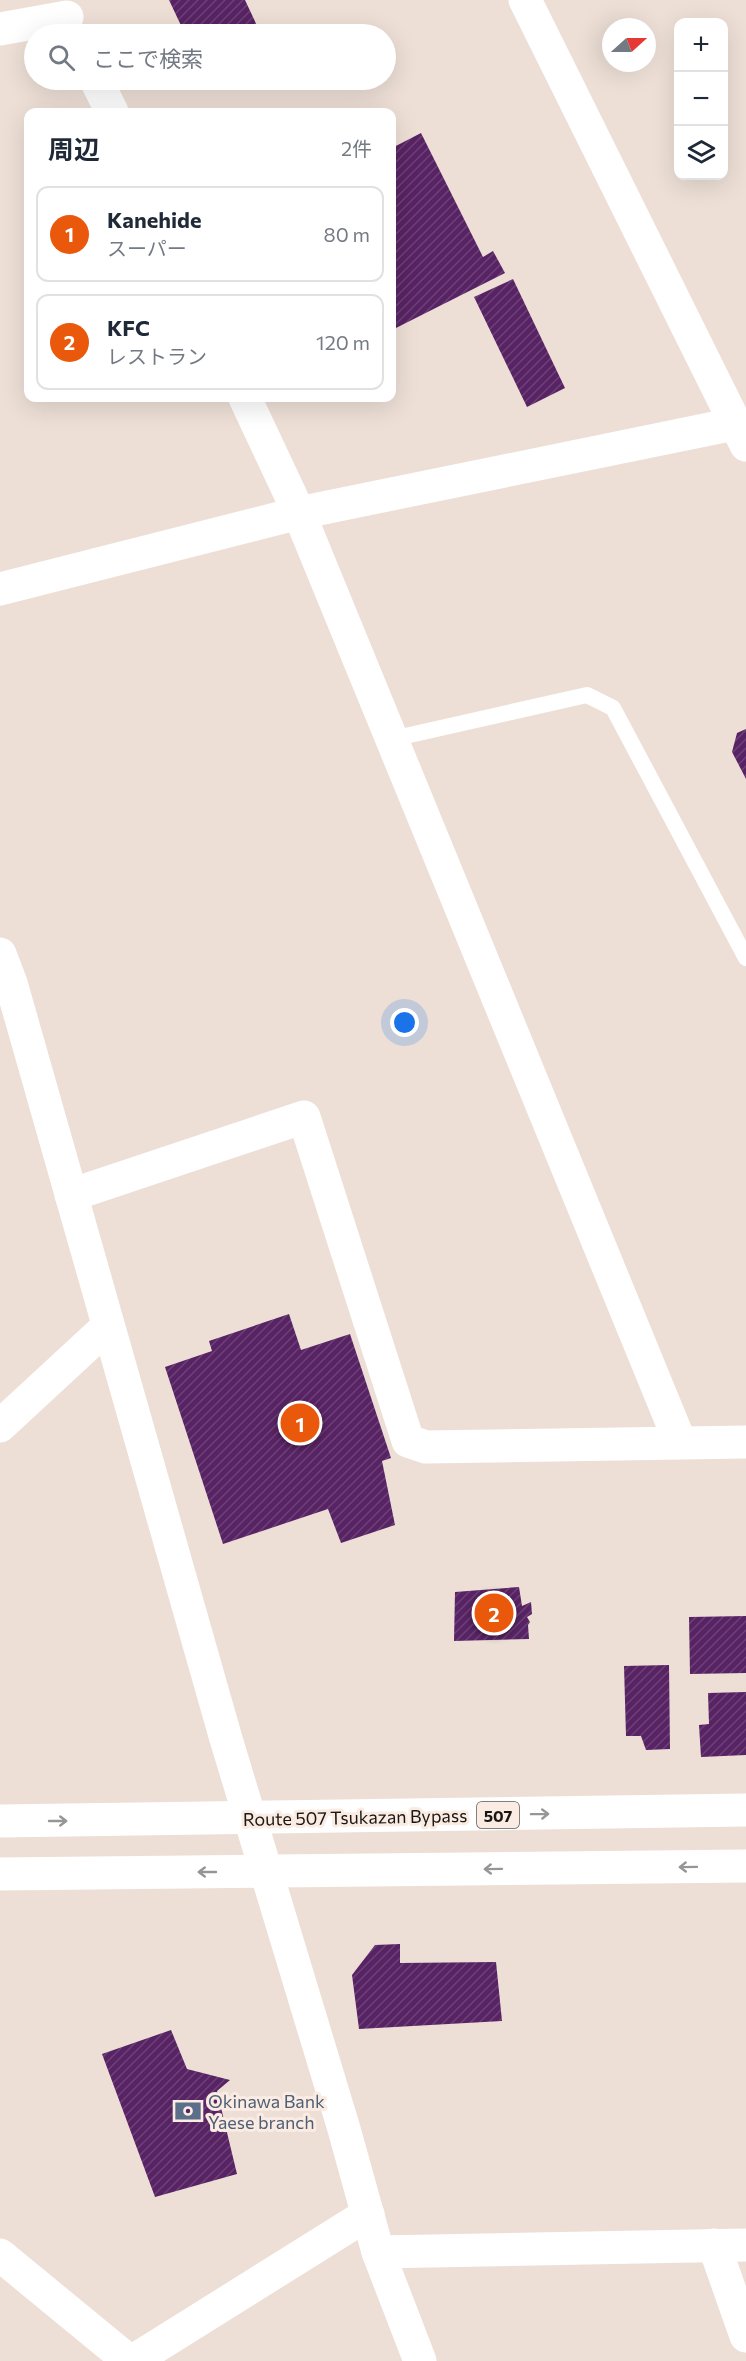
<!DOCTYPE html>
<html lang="ja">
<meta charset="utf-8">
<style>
:root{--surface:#fff;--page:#f2f2f3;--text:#1f2937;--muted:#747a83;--line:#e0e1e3;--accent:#ea580c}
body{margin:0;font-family:Commissioner,"Noto Sans JP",sans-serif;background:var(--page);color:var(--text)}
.controls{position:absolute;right:18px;top:18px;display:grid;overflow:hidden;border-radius:12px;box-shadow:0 6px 24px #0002}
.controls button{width:54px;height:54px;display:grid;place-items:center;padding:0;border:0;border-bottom:2px solid var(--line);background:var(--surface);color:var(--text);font:30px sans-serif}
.compass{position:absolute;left:602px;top:18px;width:54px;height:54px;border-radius:50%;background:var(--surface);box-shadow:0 6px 24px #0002;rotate:69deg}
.you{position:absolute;left:405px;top:1023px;width:21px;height:21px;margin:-15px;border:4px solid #fff;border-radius:50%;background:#1a73e8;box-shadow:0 0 0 9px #1a73e833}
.badge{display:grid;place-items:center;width:39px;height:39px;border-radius:50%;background:var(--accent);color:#fff;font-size:20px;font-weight:700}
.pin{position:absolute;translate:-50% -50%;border:3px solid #fff;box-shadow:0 2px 6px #0006}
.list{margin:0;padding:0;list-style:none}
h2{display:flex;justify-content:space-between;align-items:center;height:78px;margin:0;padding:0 24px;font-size:26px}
h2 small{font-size:20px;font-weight:400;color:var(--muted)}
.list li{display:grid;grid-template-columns:39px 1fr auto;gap:18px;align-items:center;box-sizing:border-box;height:96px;margin:0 12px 12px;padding:0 12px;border:2px solid var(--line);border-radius:12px}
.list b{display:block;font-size:22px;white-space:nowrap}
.list p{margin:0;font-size:20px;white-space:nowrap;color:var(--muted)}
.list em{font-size:20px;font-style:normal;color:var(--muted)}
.icon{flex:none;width:33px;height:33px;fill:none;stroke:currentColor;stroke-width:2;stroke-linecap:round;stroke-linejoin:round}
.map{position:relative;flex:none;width:746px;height:2361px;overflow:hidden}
.search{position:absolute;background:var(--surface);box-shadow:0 6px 24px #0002;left:24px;top:24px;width:372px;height:66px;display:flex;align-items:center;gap:15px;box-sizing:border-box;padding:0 21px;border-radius:33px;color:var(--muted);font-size:22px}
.panel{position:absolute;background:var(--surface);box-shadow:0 6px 24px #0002;left:24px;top:108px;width:372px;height:294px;border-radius:12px}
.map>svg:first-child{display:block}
</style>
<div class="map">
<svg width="746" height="2361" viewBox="0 0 746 2361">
<defs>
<pattern id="building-hatch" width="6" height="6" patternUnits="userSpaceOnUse" patternTransform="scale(1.5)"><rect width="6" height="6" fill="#582364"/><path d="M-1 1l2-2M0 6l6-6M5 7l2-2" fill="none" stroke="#6c4175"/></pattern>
</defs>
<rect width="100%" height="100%" fill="#eddfd6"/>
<!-- building -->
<g fill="url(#building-hatch)">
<polygon points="169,0 245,0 259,30 249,34 230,34 229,31 222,34 185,34"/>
<polygon points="421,133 483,257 493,251 505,273 392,330 392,148"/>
<polygon points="513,279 565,388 527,407 474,297"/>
<polygon points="746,729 746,779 732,752 737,733"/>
<polygon points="289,1314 301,1350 350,1334 391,1458 382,1461 395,1525 341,1543 328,1509 223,1544 165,1367 212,1351 209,1341"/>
<polygon points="519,1587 522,1606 531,1602 532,1614 527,1617 530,1622 528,1625 529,1639 454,1641 455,1592"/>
<polygon points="746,1616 746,1673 690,1674 689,1617"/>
<polygon points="669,1665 670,1749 646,1750 641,1736 626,1736 624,1666"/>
<polygon points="746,1692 746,1755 701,1757 699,1725 709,1724 708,1693"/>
<polygon points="400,1944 400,1963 496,1962 502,2021 359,2029 352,1975 375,1945"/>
<polygon points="171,2030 187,2069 230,2080 217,2091 237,2174 155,2197 102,2054"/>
</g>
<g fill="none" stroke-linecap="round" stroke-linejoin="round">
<!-- lane -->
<polyline stroke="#fff" stroke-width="16" points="392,739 587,695 613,708 746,958"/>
<!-- street -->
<g stroke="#fff" stroke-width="33">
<polyline points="0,29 67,17"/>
<polyline points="96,80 112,112"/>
<polyline points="245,398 299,513 680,1442"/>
<polyline points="71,1195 304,1117 408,1441 426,1447 746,1442"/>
<polyline points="0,1426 107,1327"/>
<polyline points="714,2245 746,2336"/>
<polyline points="378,2252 746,2245"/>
<polyline points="0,2255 129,2361"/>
<polyline points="133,2361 368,2214"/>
</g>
<!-- secondary -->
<g stroke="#fff" stroke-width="33">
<polyline points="525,0 746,445"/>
<polyline points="0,589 299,513 734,424"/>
<polyline points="0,954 11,983 226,1739 344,2129 378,2252 420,2361"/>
</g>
<!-- highway -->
<g stroke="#fff" stroke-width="33">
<polyline points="0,1821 746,1810"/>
<polyline points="0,1874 746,1866"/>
</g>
</g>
<!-- one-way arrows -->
<defs><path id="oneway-shaft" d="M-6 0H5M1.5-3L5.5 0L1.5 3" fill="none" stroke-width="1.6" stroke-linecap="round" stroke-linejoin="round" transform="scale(1.5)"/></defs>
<g stroke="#989695">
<use href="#oneway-shaft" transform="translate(540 1814) rotate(-1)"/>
<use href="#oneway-shaft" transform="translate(58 1821)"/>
<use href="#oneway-shaft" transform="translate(688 1867) rotate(179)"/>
<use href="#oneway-shaft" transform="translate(493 1869) rotate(179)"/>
<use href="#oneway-shaft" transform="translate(207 1872) rotate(180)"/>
</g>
<!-- icons -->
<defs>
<symbol id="bank-bare" viewBox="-9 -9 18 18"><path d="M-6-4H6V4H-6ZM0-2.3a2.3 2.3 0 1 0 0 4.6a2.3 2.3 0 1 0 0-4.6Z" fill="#5c6f8a" stroke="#faece3" stroke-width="2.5" paint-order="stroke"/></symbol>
</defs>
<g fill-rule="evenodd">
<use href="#bank-bare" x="169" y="2092" width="38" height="38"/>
</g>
<g text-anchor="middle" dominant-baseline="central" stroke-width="6" stroke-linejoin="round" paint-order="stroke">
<!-- shield labels -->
<rect fill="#faece3" stroke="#5e5651" stroke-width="1.5" x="477" y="1802" width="42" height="26" rx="4.5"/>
<g font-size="16" font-weight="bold" fill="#1b1613">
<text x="498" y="1815">507</text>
</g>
<!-- street labels -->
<g font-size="18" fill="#1b1613" stroke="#faece3">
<text transform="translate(355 1817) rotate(-1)">Route 507 Tsukazan Bypass</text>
</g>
<!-- service labels -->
<g font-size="18" fill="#4e5e75" stroke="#faece3" text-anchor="start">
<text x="208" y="2101">Okinawa Bank<tspan x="208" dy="21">Yaese branch</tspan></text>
</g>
</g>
</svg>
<div class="controls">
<button>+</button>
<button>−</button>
<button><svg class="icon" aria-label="layers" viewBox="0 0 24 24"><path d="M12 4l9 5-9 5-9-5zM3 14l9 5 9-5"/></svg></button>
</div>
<svg class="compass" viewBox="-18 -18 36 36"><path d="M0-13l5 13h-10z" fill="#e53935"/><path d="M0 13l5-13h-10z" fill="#747a83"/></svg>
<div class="you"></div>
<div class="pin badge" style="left:300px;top:1423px">1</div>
<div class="pin badge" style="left:494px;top:1613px">2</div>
<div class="search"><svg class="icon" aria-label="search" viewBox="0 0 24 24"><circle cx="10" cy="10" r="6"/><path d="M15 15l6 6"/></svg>ここで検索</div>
<section class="panel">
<h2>周辺<small>2件</small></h2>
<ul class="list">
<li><span class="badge">1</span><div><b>Kanehide</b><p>スーパー</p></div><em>80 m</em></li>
<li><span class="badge">2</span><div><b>KFC</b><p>レストラン</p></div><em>120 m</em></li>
</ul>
</section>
</div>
